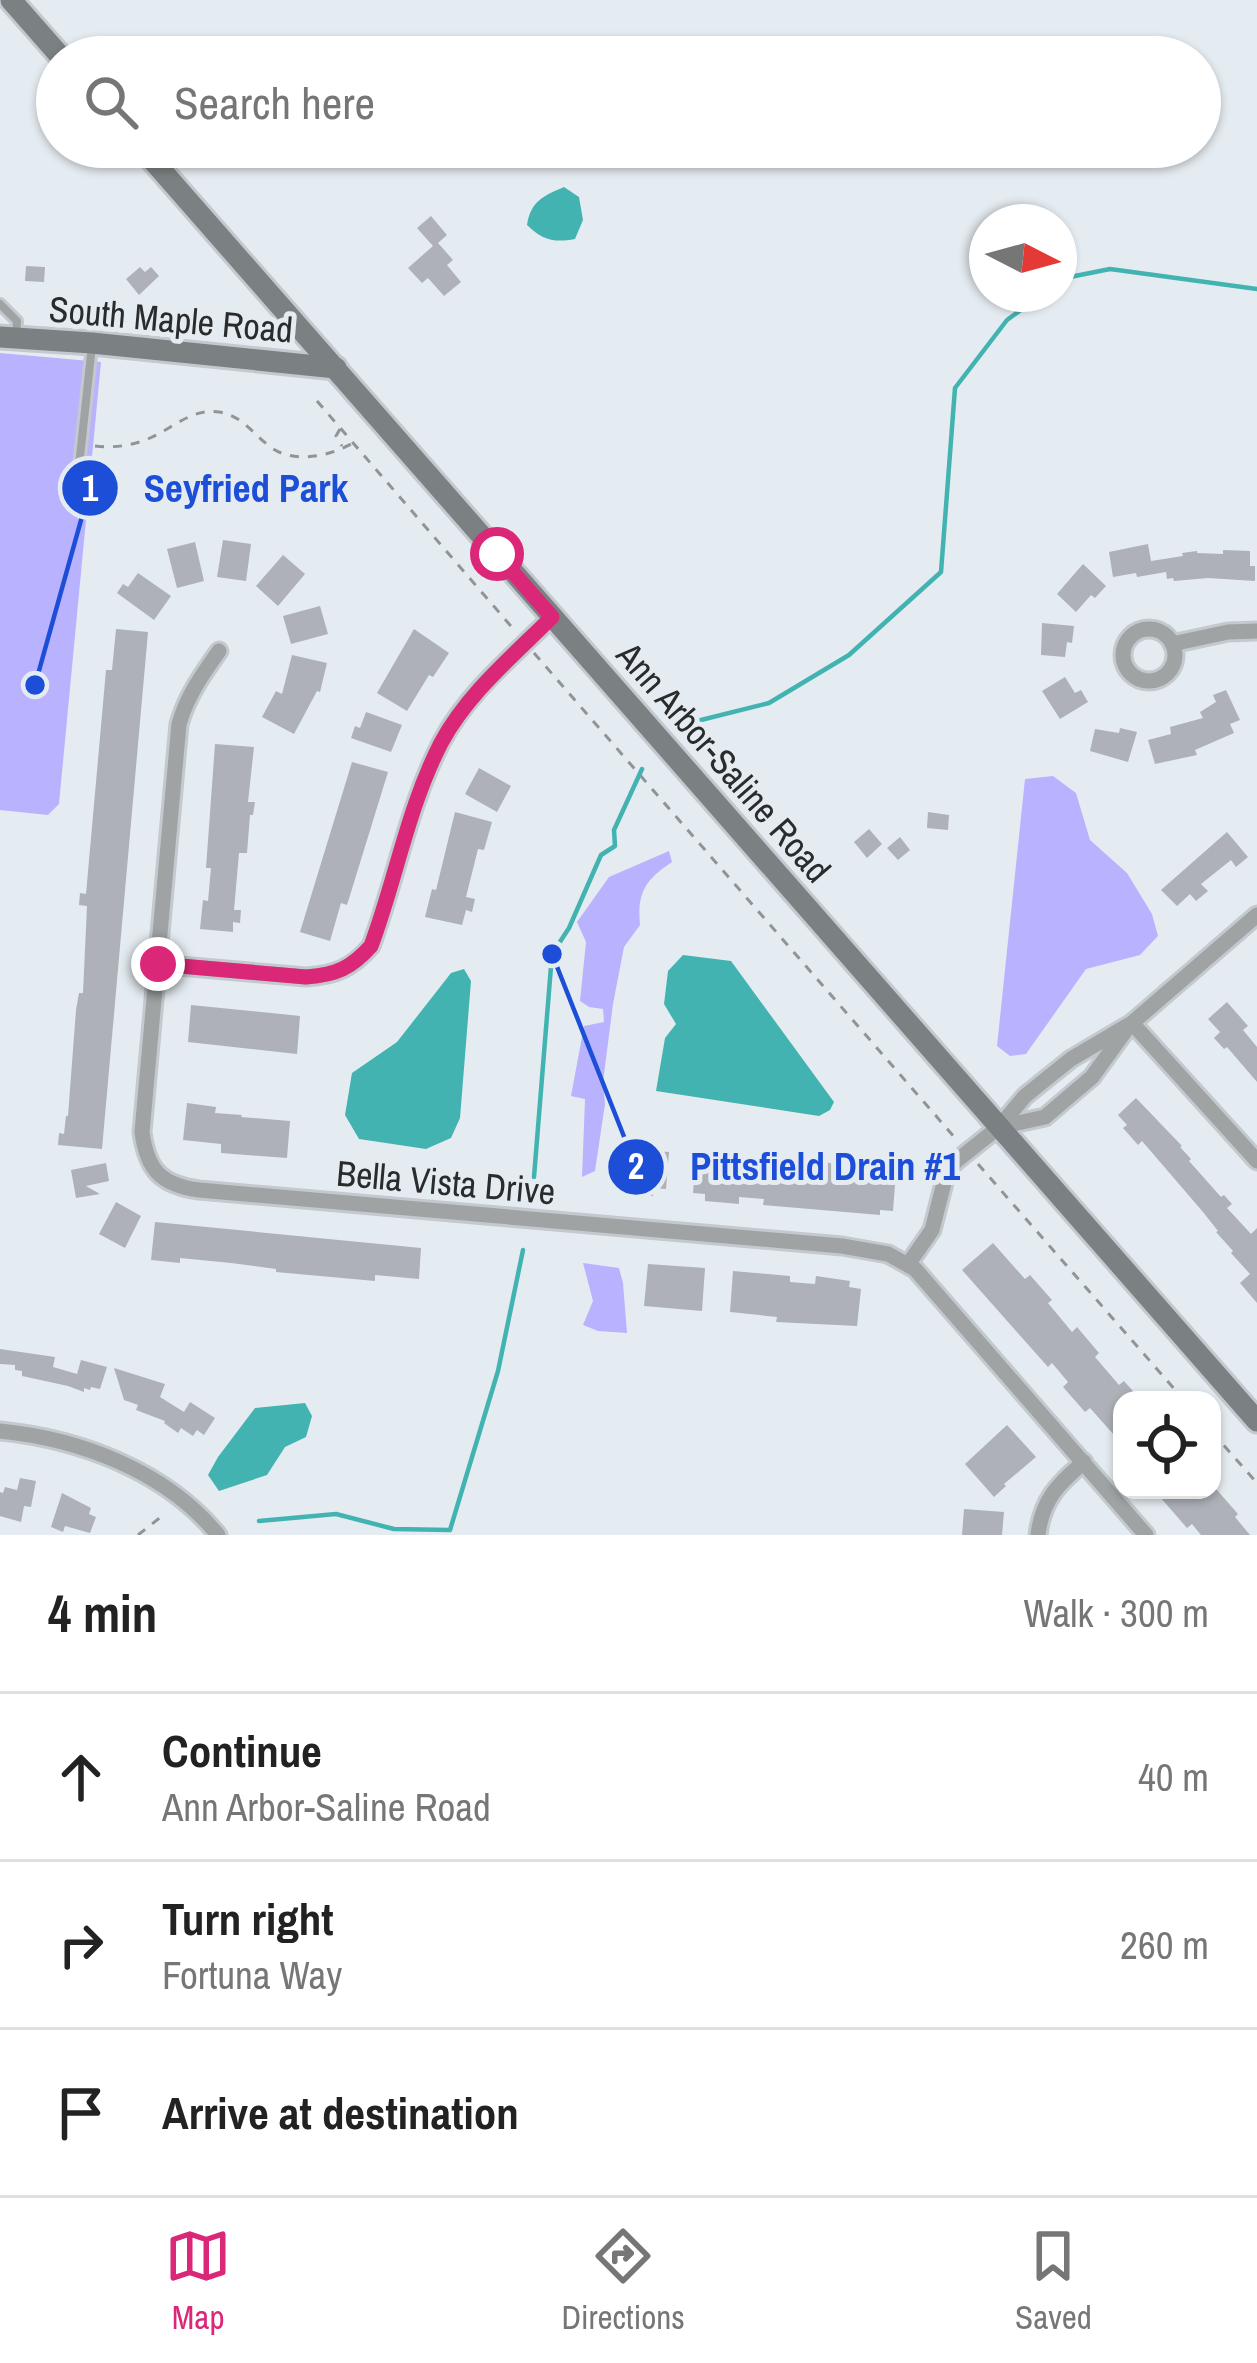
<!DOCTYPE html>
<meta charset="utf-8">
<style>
:root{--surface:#fff;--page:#f6f6f6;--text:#222;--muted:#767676;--line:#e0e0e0;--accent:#db2777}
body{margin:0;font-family:"Archivo Narrow",sans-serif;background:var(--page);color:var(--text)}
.controls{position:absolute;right:36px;bottom:36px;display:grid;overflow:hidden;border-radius:24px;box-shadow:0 3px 9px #0004}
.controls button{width:108px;height:108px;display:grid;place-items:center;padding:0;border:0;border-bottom:3px solid var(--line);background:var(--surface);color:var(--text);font:60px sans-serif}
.compass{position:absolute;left:969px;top:204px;width:108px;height:108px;border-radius:50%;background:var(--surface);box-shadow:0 3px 9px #0004;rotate:96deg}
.stop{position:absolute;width:36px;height:36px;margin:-27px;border:9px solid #db2777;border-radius:50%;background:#fff}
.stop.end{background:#db2777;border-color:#fff;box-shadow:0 3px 12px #0008}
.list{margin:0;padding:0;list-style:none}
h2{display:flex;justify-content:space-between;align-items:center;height:156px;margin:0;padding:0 48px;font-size:51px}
h2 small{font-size:39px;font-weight:400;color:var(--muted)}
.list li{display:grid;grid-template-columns:78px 1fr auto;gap:36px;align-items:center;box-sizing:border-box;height:168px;padding:0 48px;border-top:3px solid var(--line)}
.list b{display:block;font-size:45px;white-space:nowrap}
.list p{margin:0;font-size:39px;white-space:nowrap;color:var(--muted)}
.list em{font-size:39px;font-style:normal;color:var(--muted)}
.icon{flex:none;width:66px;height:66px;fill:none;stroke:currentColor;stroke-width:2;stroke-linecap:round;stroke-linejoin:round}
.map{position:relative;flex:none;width:1257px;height:1535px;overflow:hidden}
.search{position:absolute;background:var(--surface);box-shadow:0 3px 9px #0004;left:36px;right:36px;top:36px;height:132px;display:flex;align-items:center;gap:30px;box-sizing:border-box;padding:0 42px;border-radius:66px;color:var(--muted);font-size:45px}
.sheet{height:660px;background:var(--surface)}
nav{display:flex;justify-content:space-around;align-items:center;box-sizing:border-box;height:168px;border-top:3px solid var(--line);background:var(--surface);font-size:33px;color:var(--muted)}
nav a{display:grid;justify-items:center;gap:6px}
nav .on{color:var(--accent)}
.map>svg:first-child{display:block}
</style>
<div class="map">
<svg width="1257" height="1535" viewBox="0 0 1257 1535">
<rect width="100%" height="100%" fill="#e5ecf1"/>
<!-- green -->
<g fill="#b9b2ff">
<polygon points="0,353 101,362 59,804 48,815 0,810"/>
<polygon points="1053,776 1076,793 1090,840 1127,873 1152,914 1158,936 1140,955 1086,969 1026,1054 1010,1056 997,1046 1025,779"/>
<path d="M669 851 672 862C645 880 637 893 640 925L624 947 613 1004 603 1082 605 1104 595 1171 582 1177 585 1099 571 1096 584 1026 604 1022 603 1009 589 1007 580 1001 586 942 577 922 609 877Z"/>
<polygon points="583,1263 619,1268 623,1283 627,1333 598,1331 583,1325 593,1301"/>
</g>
<!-- water -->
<g fill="#42b3b1">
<path d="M564 187 579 197 583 220 575 239C554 243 542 240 527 225 531 201 543 196 564 187Z"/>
<polygon points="683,955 731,961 834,1102 830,1110 819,1116 656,1091 665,1038 676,1024 664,1004 668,971"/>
<polygon points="464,969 471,981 460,1118 451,1138 426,1149 359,1139 345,1115 352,1073 397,1042 451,973"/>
<polygon points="305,1403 312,1416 306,1437 285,1447 267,1475 219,1491 208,1475 218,1457 255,1408"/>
</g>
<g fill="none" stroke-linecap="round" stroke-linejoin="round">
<!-- stream -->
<g stroke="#42b3b1" stroke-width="4.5">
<polyline points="1059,282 1065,278 1110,269 1257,289"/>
<polyline points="689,723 769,703 849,655 941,572 955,388 1007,320 1043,294"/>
<polyline points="534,1177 552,954 569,928 601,855 615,846 614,830 642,769"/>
<polyline points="259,1521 336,1514 394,1529 450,1530 498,1371 523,1250"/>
</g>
</g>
<!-- building -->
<g fill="#aeb1b8">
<polygon points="431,216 447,235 438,243 453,260 447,265 461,282 444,296 428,278 422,283 408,268 433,246 417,228"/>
<polygon points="26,266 45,267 44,282 25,281"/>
<polygon points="140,267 145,272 151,267 159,276 139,295 126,279"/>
<polygon points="223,540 251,544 246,581 217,577"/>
<polygon points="195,542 204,581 177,588 167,549"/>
<polygon points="1148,544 1151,561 1183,556 1182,553 1197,551 1197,553 1223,554 1223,550 1250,551 1250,566 1255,566 1255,581 1208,578 1174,581 1173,578 1167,579 1166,572 1137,577 1136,573 1113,577 1109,552"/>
<polygon points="283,555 305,574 278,606 256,586"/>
<polygon points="1083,564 1106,586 1095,598 1091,595 1076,612 1057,594"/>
<polygon points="138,573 171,596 154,620 117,593 123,584 128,587"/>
<polygon points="320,606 328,634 291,644 283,616"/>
<polygon points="1042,623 1074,626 1072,643 1067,642 1065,657 1041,655"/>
<polygon points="116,629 148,632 102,1149 58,1145 59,1133 64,1134 66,1116 68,1116 76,1010 79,993 83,993 87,906 79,905 80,893 86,894 106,670 112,670"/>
<polygon points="414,629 449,653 433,677 429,675 407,711 377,693"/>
<polygon points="292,655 327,663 320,692 317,691 294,734 262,717 276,691 282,694"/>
<polygon points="1065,677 1075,693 1081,690 1088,702 1060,719 1042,691"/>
<polygon points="1226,690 1240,720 1230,724 1234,733 1195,750 1197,755 1155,764 1148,740 1171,734 1170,727 1203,718 1200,712 1216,702 1213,695"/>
<polygon points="366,712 402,725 391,752 351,738 355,726 360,728"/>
<polygon points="1120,728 1137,732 1128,762 1090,751 1095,729 1119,733"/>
<polygon points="215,744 254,747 248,802 255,802 253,815 250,815 247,853 239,853 234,910 241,910 240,923 233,922 233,932 200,929 203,900 208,901 211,868 206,868"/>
<polygon points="352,762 388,772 347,905 341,903 330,941 300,932"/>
<polygon points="479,768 511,786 497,812 465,794"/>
<polygon points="455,812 492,822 484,850 478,849 466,897 475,899 472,912 466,910 462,925 425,917 432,889 436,890"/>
<polygon points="928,812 949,815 948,830 927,828"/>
<polygon points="869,829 882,844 867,858 854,842"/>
<polygon points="1227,832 1248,857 1236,867 1231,860 1201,884 1208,891 1196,901 1190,894 1177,906 1161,890"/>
<polygon points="900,837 910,850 898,860 887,848"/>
<polygon points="1227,1002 1248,1026 1243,1030 1257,1047 1257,1082 1227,1047 1224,1049 1214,1038 1220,1032 1208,1019"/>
<polygon points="191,1005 300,1016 297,1054 188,1042"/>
<polygon points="1136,1098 1182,1146 1180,1147 1191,1159 1189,1161 1221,1197 1224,1195 1232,1204 1227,1208 1251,1234 1257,1228 1257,1303 1240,1283 1250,1274 1231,1253 1233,1251 1216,1232 1218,1231 1203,1212 1142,1141 1138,1145 1123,1128 1127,1125 1118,1115"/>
<polygon points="187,1103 216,1107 215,1113 242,1115 241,1117 290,1121 287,1158 221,1153 221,1144 183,1140"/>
<polygon points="612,1148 669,1152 666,1189 654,1188 653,1196 620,1192 621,1185 609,1184"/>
<polygon points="744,1155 778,1158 778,1163 815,1166 815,1161 896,1172 893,1211 880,1210 880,1215 763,1205 764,1199 739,1197 739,1204 705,1201 705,1194 693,1193 696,1157 744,1160"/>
<polygon points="106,1163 109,1181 86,1186 100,1194 76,1198 71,1170"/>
<polygon points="116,1202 141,1216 125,1248 99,1234"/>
<polygon points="155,1222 421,1248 419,1279 375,1275 375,1281 276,1272 276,1269 231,1263 180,1258 180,1263 151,1260"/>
<polygon points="993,1243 1025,1279 1030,1275 1052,1300 1048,1303 1072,1332 1077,1327 1099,1353 1095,1357 1119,1385 1124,1381 1141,1400 1122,1400 1122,1444 1090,1408 1085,1412 1063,1387 1068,1382 1052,1363 1048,1367 962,1270"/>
<polygon points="648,1264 705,1268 702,1311 644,1306"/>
<polygon points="733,1271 790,1276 790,1282 815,1284 816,1276 850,1281 849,1287 861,1289 857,1326 776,1322 777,1317 730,1312"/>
<polygon points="0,1349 55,1357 53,1367 77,1374 81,1360 107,1367 100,1389 91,1387 90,1390 84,1388 84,1392 68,1386 22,1376 22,1371 15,1370 15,1365 0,1364"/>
<polygon points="114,1368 165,1384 160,1397 184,1412 190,1402 215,1418 204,1435 197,1430 193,1436 181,1428 178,1433 164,1423 165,1421 136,1410 138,1405 124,1400"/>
<polygon points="1007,1425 1036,1457 1004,1484 1006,1486 994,1497 965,1464"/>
<polygon points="20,1478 36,1481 31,1507 24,1506 21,1522 0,1516 0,1492 3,1493 5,1487 17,1490"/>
<polygon points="1154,1490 1217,1490 1238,1514 1235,1517 1250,1535 1201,1535 1192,1524 1187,1528"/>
<polygon points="62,1493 91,1508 89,1514 96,1517 90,1533 65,1526 63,1532 51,1527"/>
<polygon points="964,1509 1004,1512 1002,1535 962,1535"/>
</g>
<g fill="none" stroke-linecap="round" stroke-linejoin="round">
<defs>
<g id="service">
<polyline points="0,304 17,321 16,337"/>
<polyline points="76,494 92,345"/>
</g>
<g id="minor">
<circle cx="1149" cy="655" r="26"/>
<polyline points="1172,644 1228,632 1257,631"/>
<path d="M219 651C202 675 187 696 179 724L142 1132C147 1170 161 1185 199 1190L842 1246 888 1254 915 1269 1146 1535"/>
<path d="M157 964 306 977C336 975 352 968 371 946 396 879 408 807 441 743 467 693 513 656 552 617"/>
<polyline points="1132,1023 1257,1161"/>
<polyline points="999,1127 1045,1117 1092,1077 1126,1030"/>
<polyline points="909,1263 932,1230 945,1179 955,1162 999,1127 1025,1096 1071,1059 1132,1023 1257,915"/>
<path d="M0 1431C80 1439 166 1471 218 1535"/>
<path d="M1038 1535C1042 1500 1058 1484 1084 1462"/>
</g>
<g id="secondary">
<polyline points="11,0 61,57"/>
<polyline points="141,147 1257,1421"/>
<polyline points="0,337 92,343 336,368"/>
</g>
</defs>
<!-- service casing -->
<use href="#service" stroke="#c3c9ce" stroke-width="14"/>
<!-- minor casing -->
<use href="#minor" stroke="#c3c9ce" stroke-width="21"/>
<!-- secondary casing -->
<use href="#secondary" stroke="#c3c9ce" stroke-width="27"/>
<!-- path -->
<g stroke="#8f9497" stroke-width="3" stroke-dasharray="9 9" stroke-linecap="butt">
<polyline points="317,401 516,632"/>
<polyline points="340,429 336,436 342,446"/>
<path d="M95 446C114 448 132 446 150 438 173 428 192 408 219 412 244 416 253 435 272 448 295 464 330 456 353 443"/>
<polyline points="534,653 956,1139"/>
<polyline points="978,1164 1184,1400"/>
<polyline points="1212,1432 1257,1483"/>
<polyline points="138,1535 162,1516"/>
</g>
<!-- service -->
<use href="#service" stroke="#a0a3a4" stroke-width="8"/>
<!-- minor -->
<use href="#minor" stroke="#a0a3a4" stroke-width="15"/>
<!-- secondary -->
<use href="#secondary" stroke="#7b8182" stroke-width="21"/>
</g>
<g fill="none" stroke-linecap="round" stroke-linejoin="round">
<!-- route -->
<path stroke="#db2777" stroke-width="15" d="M158 964 306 977C336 975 351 968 371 946 396 879 408 807 441 743 468 693 513 656 552 617L497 554"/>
</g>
<g text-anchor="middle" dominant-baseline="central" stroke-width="10" stroke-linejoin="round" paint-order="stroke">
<!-- street labels -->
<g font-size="36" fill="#292b2d" stroke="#e5ecf1">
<text transform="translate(171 319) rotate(5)">South Maple Road</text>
<text transform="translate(724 762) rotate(49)">Ann Arbor-Saline Road</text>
<text transform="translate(446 1182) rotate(5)">Bella Vista Drive</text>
</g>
</g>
<!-- callouts -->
<path fill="none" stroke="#1d4ed8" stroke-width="4.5" d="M35 685L90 488M552 954L636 1167"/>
<g fill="#1d4ed8" stroke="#e5ecf1" stroke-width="4.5">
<circle cx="35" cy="685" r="12"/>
<circle cx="552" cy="954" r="12"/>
<circle cx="90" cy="488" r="30"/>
<circle cx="636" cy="1167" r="30"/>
</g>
<g font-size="36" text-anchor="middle" font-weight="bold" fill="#fff">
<text x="90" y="501">1</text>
<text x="636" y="1179">2</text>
</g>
<g font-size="39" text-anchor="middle" font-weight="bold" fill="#1d4ed8" stroke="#e5ecf1" stroke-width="10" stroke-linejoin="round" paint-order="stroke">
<text x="246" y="502">Seyfried Park</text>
<text x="825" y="1180">Pittsfield Drain #1</text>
</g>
</svg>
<div class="controls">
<button><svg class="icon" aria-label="locate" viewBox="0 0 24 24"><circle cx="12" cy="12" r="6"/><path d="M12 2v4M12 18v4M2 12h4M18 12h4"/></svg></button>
</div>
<svg class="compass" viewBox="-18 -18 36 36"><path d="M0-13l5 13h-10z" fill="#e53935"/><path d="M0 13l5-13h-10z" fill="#767676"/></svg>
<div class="stop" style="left:497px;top:554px"></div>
<div class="stop end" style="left:158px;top:964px"></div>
<div class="search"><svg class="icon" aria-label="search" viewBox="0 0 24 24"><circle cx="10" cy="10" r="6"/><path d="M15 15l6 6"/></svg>Search here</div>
</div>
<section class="sheet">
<h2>4 min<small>Walk · 300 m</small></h2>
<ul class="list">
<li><svg class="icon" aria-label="ahead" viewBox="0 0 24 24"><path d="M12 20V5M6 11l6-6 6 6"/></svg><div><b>Continue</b><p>Ann Arbor-Saline Road</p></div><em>40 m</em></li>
<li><svg class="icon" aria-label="right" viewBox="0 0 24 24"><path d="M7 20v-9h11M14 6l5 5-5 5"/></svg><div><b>Turn right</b><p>Fortuna Way</p></div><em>260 m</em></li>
<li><svg class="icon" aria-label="arrive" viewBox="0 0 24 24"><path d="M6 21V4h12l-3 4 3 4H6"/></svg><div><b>Arrive at destination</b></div></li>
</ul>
</section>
<nav>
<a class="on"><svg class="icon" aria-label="map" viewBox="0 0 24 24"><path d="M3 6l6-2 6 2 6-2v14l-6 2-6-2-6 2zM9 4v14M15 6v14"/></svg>Map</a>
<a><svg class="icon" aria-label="directions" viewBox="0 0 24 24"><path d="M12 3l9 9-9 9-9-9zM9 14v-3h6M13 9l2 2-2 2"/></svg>Directions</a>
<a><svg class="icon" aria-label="saved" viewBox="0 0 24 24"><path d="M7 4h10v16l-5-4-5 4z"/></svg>Saved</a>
</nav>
